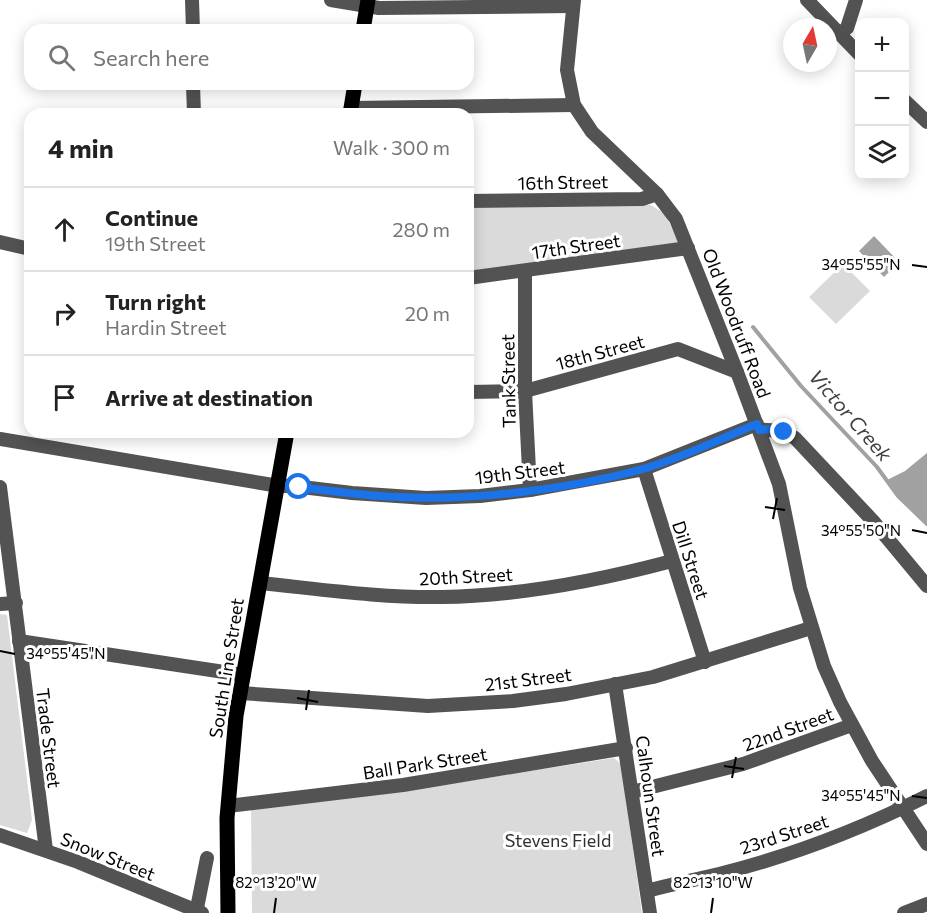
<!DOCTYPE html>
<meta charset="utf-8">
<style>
:root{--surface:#fff;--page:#f6f6f6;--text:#222;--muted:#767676;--line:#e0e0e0}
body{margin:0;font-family:Commissioner,sans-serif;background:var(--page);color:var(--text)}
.controls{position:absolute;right:18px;top:18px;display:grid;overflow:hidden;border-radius:12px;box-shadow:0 3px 15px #0003}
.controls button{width:54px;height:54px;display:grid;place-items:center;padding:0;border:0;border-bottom:2px solid var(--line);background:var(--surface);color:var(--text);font:30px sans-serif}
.compass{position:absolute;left:783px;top:18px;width:54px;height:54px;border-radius:50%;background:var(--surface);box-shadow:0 3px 15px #0003;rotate:9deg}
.stop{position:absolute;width:18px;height:18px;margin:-14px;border:4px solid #1a73e8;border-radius:50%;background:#fff}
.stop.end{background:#1a73e8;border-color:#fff;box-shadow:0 2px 6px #0008}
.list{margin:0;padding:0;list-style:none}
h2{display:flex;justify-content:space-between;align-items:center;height:78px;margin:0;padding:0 24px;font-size:26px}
h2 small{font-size:20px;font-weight:400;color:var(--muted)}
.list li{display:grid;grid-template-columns:39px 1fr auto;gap:18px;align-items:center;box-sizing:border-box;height:84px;padding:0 24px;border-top:2px solid var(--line)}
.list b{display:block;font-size:22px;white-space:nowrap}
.list p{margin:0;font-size:20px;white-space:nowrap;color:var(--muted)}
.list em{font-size:20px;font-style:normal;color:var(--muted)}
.icon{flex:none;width:33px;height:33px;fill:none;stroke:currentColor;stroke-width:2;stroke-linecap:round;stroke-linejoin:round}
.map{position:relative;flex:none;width:927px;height:913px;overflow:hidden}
.search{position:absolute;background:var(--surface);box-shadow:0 3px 15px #0003;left:24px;top:24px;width:450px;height:66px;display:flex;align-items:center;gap:15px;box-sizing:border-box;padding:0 21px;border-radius:18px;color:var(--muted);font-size:22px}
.panel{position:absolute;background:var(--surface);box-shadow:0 3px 15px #0003;left:24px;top:108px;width:450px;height:330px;border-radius:18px}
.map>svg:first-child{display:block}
</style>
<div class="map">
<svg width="927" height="913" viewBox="0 0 927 913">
<rect width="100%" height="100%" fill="#fff"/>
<!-- green -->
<g fill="#dadada">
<polygon points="468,205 651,205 664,213 679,242 676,247 468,271"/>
<polygon points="843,264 870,291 836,324 809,297"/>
<polygon points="0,614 7,615 32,820 27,833 0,825"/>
<polygon points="614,758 621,764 642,913 252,913 251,809 383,794"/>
</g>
<!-- water -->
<g fill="#a1a1a1">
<polygon points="874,236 899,262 884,277 859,251"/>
<polygon points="927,453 927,524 898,496 887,480 905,471"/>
</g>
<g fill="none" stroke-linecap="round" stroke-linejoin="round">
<!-- stream -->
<polyline stroke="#a1a1a1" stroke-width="4" points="753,327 801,386 877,467 898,496 927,524"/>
<!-- minor -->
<g stroke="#535353" stroke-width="14">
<polyline points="192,0 193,30"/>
<polyline points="331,0 379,8 573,6"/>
<polyline points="574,0 567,70 574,105 592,132 657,194 676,219 737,372 779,484 800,588 824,666 840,702 872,761 927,844"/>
<polyline points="807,0 860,55"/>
<polyline points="839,34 847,28 856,0"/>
<polyline points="193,84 194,114"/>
<polyline points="904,100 927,122"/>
<polyline points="351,108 574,105"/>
<polyline points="468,201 642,199 657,194"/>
<polyline points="0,242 30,249"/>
<polyline points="525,271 525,391 530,490"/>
<polyline points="468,278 688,248"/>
<polyline points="468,392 525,391 678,349 737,372"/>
<path d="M759 430C773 429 783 432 795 438L873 521 927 586"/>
<polyline points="0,439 279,486 293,486 352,493 426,498 480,496 530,490 644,469 757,424"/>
<polyline points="644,469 705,662"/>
<polyline points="0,487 46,850"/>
<path d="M260 583C320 589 381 598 442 597 521 596 597 581 672 561"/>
<polyline points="0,604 16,603"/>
<polyline points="19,641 244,675"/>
<polyline points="615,684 650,913"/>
<polyline points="240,693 428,706 513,701 566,694 653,677 811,628"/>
<polyline points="632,792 743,764 852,725"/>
<polyline points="228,806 403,785 626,748"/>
<polyline points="0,835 78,862 202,913"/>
<path d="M647 891C671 884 695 880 719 874 791 856 861 829 927 796"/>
<polyline points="196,913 207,858"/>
<polyline points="904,913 927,904"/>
</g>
<!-- major -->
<g stroke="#000" stroke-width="15">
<polyline points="363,30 368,0"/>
<polyline points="350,114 355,84"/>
<polyline points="228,913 227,818 236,716 287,432"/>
</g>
</g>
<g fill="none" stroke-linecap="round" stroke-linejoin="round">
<!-- route -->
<path stroke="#1a73e8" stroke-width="8" d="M299 487C332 491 365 496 399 497 473 501 571 489 643 469 682 458 719 439 757 424L759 430 772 429 784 432"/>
</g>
<!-- ticks -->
<path fill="none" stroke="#000" stroke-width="2" d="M912 265 927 267M765 507 785 510M773 519 777 498M912 530 927 533M0 651 15 654M297 698 318 702M306 710 309 690M724 766 744 769M732 778 736 757M912 796 927 798M274 913 276 898M711 913 713 898"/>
<g text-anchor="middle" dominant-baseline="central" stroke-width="6" stroke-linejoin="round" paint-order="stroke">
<!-- street labels -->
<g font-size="18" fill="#000" stroke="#fff">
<text transform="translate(563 182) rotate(-1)">16th Street</text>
<text transform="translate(576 246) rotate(-8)">17th Street</text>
<text transform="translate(737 323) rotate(69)">Old Woodruff Road</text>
<text transform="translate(600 352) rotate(-15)">18th Street</text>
<text transform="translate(508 381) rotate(-91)">Tank Street</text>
<text transform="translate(520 472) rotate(-7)">19th Street</text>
<text transform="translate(691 560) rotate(72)">Dill Street</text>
<text transform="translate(466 576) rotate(-3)">20th Street</text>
<text transform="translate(226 668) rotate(-81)">South Line Street</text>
<text transform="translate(528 679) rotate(-7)">21st Street</text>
<text transform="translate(788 729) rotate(-20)">22nd Street</text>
<text transform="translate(49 738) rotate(83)">Trade Street</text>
<text transform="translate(425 763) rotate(-9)">Ball Park Street</text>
<text transform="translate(651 796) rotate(82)">Calhoun Street</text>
<text transform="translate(784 834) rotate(-18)">23rd Street</text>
<text transform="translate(108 856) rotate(22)">Snow Street</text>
</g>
<!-- park labels -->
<g font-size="18" fill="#313131" stroke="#fff">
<text x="558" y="840">Stevens Field</text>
</g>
<!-- water labels -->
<g font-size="20" font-style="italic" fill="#424242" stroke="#fff">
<text transform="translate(851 415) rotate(49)">Victor Creek</text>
</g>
</g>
<g font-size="15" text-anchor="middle" fill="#000" stroke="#fff" stroke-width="6" stroke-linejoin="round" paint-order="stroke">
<text x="861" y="270">34°55'55"N</text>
<text x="861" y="536">34°55'50"N</text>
<text x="66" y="659">34°55'45"N</text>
<text x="861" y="801">34°55'45"N</text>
<text x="276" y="888">82°13'20"W</text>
<text x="713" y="888">82°13'10"W</text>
</g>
</svg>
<div class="controls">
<button>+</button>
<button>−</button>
<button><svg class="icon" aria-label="layers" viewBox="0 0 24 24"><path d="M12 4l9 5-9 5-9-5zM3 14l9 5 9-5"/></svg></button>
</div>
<svg class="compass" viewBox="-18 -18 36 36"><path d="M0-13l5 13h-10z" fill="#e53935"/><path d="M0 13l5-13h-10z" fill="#767676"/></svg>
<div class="stop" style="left:299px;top:487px"></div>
<div class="stop end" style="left:784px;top:432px"></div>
<div class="search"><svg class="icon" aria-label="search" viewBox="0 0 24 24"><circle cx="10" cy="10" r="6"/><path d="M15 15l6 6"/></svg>Search here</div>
<section class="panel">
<h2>4 min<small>Walk · 300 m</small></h2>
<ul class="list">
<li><svg class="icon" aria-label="ahead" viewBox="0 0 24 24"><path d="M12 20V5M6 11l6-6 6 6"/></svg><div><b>Continue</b><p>19th Street</p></div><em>280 m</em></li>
<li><svg class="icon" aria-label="right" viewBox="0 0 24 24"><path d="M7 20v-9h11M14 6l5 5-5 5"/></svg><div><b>Turn right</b><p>Hardin Street</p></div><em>20 m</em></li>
<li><svg class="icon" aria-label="arrive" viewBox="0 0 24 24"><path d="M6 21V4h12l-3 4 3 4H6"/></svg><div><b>Arrive at destination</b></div></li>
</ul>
</section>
</div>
